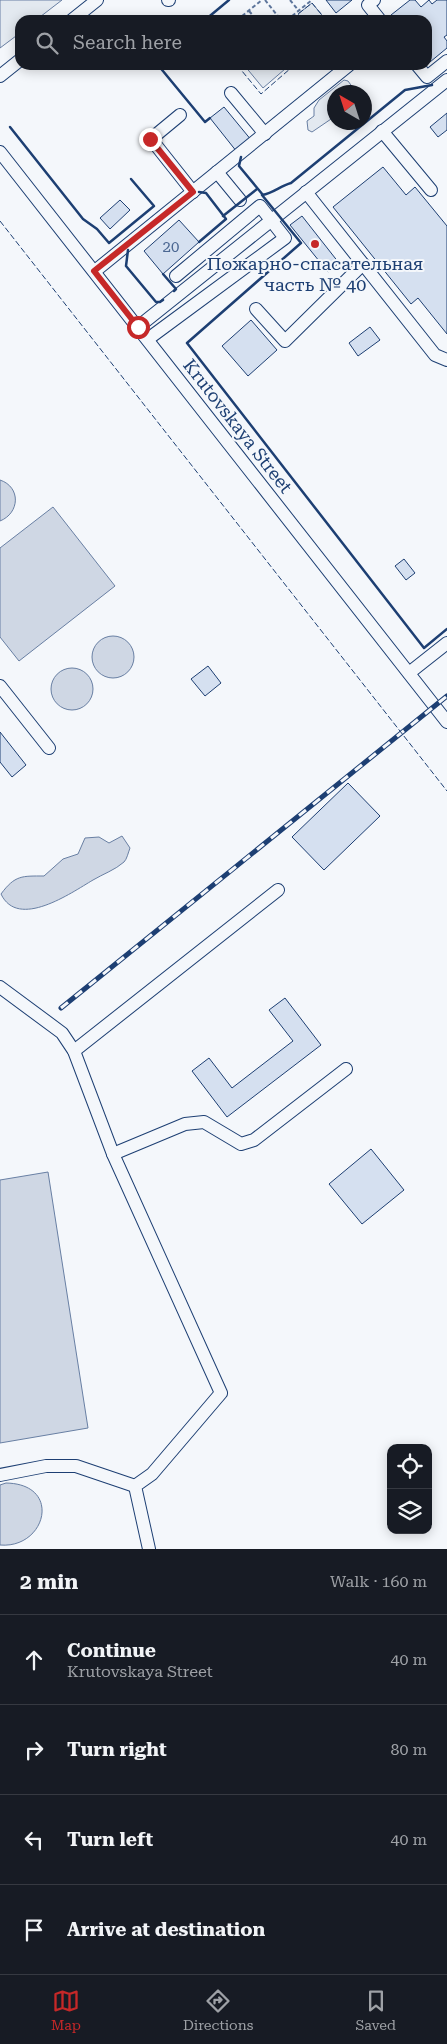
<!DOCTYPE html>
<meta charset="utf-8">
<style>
:root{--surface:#171b24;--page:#20242c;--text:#f1f3f6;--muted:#9ea1a6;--line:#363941;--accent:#c62828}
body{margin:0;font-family:"Roboto Serif",serif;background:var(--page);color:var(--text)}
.controls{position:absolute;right:15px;bottom:15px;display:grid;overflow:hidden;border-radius:10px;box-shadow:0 2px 12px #0003}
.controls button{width:45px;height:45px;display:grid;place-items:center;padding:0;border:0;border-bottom:1px solid var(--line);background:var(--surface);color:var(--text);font:25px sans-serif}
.compass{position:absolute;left:327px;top:85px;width:45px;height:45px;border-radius:50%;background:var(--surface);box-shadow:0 2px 12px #0003;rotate:321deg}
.stop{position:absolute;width:15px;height:15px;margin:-11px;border:4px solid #c62828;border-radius:50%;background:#fff}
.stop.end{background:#c62828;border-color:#fff;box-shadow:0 1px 5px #0008}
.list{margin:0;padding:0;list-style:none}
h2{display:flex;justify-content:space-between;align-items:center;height:65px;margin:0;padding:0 20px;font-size:21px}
h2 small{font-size:16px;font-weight:400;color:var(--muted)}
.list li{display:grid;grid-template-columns:32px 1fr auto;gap:15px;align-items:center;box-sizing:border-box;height:90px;padding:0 20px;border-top:1px solid var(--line)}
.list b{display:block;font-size:19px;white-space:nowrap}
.list p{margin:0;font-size:16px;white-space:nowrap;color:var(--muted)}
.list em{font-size:16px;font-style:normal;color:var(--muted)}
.icon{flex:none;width:28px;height:28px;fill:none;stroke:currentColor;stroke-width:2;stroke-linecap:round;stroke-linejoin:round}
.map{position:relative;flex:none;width:447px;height:1549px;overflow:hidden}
.search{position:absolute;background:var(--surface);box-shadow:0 2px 12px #0003;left:15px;right:15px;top:15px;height:55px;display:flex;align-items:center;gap:12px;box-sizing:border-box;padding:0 18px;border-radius:15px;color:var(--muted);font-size:19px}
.sheet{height:425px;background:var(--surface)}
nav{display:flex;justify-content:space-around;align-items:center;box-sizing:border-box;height:70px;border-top:1px solid var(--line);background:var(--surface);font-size:14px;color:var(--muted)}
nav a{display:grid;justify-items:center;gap:2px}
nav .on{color:var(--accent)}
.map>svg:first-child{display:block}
</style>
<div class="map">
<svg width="447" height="1549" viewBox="0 0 447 1549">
<rect width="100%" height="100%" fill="#f4f7fb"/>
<!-- green -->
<g fill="#e3e9f0" stroke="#687fa3">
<polygon points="0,0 62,0 36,20 20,20 20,33 0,48"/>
<polygon points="312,3 326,20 303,20 298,14"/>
<polygon points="244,65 282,65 285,69 263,88"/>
<polygon points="344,80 348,81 356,92 334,92 334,117 312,132 308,130 307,121 314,116 314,108 319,100"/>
</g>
<!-- water -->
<g fill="#cfd7e4" stroke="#687fa3">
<path d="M0 480C21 487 20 513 0 521Z"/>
<polygon points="53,507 115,586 19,661 0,637 0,548"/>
<circle cx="113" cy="657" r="21"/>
<circle cx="72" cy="689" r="21"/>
<path d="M122 836 130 848C128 853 127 859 124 862 115 870 103 874 93 880 71 893 18 930 1 894 15 875 22 876 44 876L63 859 78 854 85 838 99 837 109 843Z"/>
<polygon points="48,1172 88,1428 0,1443 0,1180"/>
<path d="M6 1483C63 1484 46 1549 0 1545V1485Z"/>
</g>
<!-- building -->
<g fill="#d5e0f0" stroke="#1d3f73">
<polygon points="326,0 352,0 336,13"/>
<polygon points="410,0 415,0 421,7 429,0 432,4 437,0 447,0 447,35 444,37 447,41 447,48 430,62 427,59 427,20 395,20 391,15"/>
<polygon points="224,107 252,141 237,152 210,118"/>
<polygon points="447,113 447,130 438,137 430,127"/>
<polygon points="383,167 406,195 415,187 447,226 447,334 418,298 411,304 333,207"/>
<polygon points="120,200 130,210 110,229 100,218"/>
<polygon points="302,216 339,263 328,272 290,225"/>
<polygon points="179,220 199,242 163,274 144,251"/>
<polygon points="251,320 277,350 248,376 222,346"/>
<polygon points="370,327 380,340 358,356 349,343"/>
<polygon points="404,559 415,573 406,580 395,566"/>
<polygon points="208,666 221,683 205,696 191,679"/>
<polygon points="0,732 26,765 12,777 0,762"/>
<polygon points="348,783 380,816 324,870 292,837"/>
<polygon points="285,998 321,1045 227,1117 192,1071 209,1058 232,1088 293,1041 269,1010"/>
<polygon points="371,1149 404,1190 362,1224 329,1184"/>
</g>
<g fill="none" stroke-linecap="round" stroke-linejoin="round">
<defs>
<g id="minor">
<polyline points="168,0 169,0"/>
<polyline points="374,0 368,5 380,20"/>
<polyline points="72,20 97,0"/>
<polyline points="417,65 427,77 447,61"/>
<polyline points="0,76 20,60"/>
<polyline points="231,93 265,134"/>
<polyline points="180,115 151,139 193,192"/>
<polyline points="382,131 431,190"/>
<polyline points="0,152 447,722"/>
<polyline points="217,172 240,200"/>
<polyline points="306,192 435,355 447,360"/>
<polyline points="95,271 349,65"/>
<polyline points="256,309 285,341 363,264"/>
<polyline points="138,327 447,80"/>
<polyline points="148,339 285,238 260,206 176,276"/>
<polyline points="409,673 447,643"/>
<polyline points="0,686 49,748"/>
<polyline points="0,987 62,1033 74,1051 113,1154 221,1393 152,1474 135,1486 149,1549"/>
<polyline points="74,1051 278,890"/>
<polyline points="113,1154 185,1124 204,1122 241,1144 254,1140 346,1069"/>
<polyline points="0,1475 46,1466 76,1466 135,1486"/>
</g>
</defs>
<!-- minor casing -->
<use href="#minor" stroke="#1d3f73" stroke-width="14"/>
<!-- path -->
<g stroke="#5e769c" stroke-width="2" stroke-dasharray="4 2.5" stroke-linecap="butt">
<polyline points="265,0 281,20"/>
<polyline points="290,0 299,11"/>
<polyline points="249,11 257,20"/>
<polyline points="237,20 262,0"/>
<polyline points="287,20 312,0"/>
</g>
<!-- minor -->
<use href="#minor" stroke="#f4f7fb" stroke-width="12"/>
<defs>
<polyline id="rail" points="61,1008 447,696"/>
</defs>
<!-- rail casing -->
<use href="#rail" stroke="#1d3f73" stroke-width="5"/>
<!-- rail -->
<use href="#rail" stroke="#f4f7fb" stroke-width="3" stroke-dasharray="9" stroke-linecap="butt"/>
<!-- fence -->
<g stroke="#1d3f73" stroke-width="1" stroke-dasharray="6 2.5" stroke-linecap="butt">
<polyline points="244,20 248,17 251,20"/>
<polyline points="293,20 297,17 299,20"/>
<polyline points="303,20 298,14 312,3 326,20"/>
<polyline points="237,65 261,94 291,68 289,65"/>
<polyline points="296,65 298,65"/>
<polyline points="0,221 447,791"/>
</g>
<!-- wall -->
<g stroke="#1d3f73" stroke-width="2.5">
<polyline points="205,20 229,0"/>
<polyline points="158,65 205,122 210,118"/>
<path d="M432 85 405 90 291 183C280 186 274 193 262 195L301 243 187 343 424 648 447 629"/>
<polyline points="10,127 83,219 97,229 109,243 154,206 131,179"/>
<polyline points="241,157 239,166 263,195"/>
<polyline points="199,192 206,193 226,219 199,242"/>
<polyline points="223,216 257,189"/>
<polyline points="128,250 126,266 156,302 160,302 163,300"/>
<polyline points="163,274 176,289 174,291"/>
</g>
</g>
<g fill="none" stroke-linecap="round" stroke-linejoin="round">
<!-- route -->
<polyline stroke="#c62828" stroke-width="6" points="138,327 94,271 193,192 150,139"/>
</g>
<!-- markers -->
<circle fill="#c62828" stroke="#f4f7fb" stroke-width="2" cx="315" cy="244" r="5"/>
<g text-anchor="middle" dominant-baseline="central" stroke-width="4" stroke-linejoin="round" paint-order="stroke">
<!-- number labels -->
<g font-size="15" fill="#4b6792">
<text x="171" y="247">20</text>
</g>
<!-- poi labels -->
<g font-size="18" fill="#1d3f73" stroke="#f4f7fb">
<text x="315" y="263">Пожарно-спасательная<tspan x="315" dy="21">часть № 40</tspan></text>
</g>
<!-- street labels -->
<g font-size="18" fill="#1d3f73" stroke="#f4f7fb">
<text transform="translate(238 426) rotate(52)">Krutovskaya Street</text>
</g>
</g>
</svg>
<div class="controls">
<button><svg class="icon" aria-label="locate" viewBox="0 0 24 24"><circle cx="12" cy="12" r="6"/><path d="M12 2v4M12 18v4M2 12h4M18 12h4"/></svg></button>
<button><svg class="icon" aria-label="layers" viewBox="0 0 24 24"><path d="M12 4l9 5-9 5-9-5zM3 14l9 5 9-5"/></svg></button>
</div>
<svg class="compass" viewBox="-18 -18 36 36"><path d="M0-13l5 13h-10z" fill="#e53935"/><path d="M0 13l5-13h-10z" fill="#9ea1a6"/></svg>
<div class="stop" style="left:138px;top:327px"></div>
<div class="stop end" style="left:150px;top:139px"></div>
<div class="search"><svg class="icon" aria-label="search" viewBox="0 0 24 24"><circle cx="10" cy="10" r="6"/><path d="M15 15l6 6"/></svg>Search here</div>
</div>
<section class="sheet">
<h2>2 min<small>Walk · 160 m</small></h2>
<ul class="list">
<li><svg class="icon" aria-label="ahead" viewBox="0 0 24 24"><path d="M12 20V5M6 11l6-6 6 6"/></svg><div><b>Continue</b><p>Krutovskaya Street</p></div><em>40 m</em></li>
<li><svg class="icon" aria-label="right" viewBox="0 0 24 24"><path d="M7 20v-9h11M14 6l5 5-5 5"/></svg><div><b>Turn right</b></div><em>80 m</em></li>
<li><svg class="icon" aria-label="left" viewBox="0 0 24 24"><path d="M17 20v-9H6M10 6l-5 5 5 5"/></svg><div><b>Turn left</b></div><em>40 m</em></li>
<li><svg class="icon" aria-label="arrive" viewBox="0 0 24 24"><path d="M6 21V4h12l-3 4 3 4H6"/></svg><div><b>Arrive at destination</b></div></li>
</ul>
</section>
<nav>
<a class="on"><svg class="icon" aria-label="map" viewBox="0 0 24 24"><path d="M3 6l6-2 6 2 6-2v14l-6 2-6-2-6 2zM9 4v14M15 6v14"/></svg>Map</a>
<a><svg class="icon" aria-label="directions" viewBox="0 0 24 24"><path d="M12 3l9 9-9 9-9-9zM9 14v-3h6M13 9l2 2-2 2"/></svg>Directions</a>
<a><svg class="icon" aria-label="saved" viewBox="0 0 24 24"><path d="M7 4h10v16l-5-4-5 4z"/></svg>Saved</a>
</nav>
